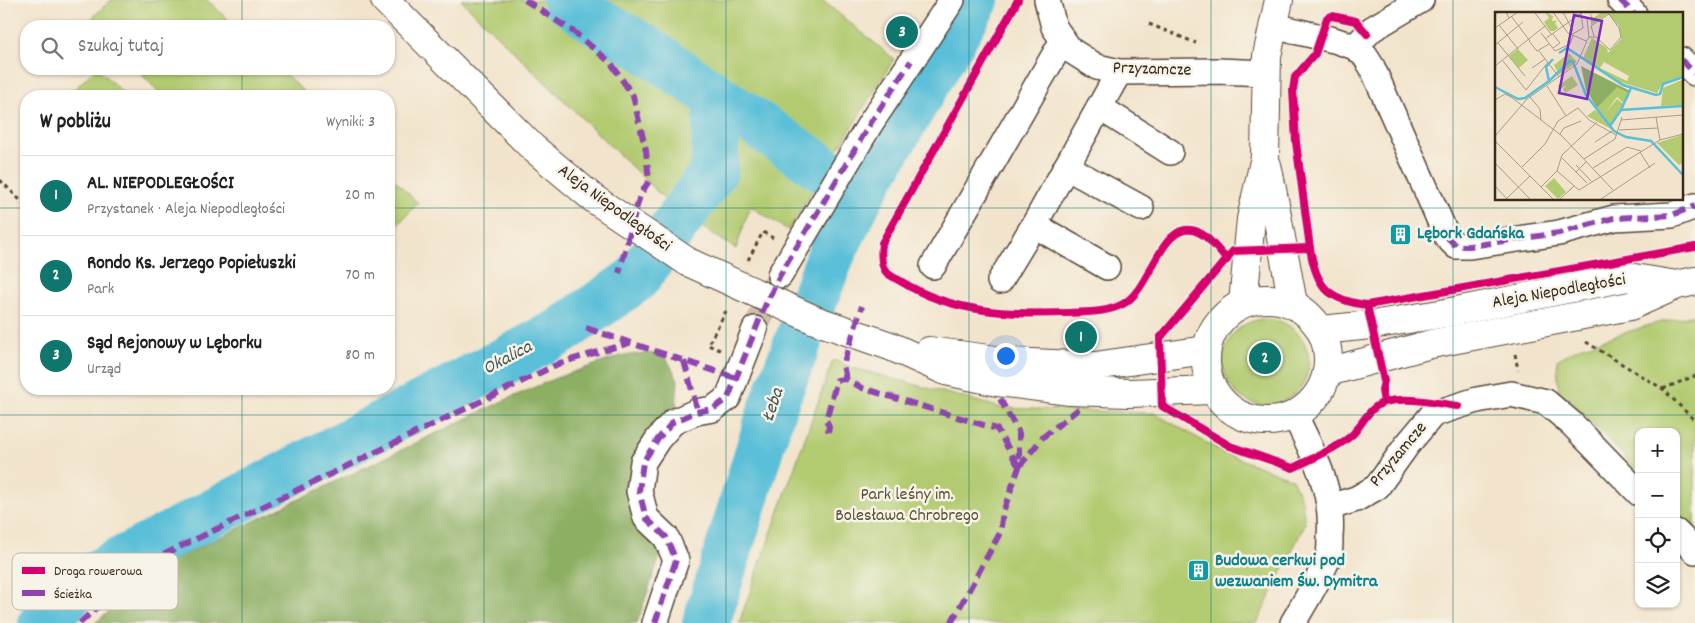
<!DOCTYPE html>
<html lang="pl">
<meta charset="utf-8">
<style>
:root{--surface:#fff;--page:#f2f2f2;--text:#222;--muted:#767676;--line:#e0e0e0;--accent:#0f766e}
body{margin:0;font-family:Dekko,sans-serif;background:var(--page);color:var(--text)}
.controls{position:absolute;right:15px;bottom:15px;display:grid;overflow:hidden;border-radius:10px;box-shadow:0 1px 4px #0004}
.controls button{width:45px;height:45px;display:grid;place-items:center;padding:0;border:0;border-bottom:1px solid var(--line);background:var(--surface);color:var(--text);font:25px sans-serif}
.you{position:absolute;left:1005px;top:355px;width:18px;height:18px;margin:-12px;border:4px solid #fff;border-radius:50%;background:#1a73e8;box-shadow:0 0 0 8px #1a73e833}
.badge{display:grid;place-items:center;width:32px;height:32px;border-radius:50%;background:var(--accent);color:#fff;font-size:16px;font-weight:700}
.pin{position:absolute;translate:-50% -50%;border:2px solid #fff;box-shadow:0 1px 5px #0006}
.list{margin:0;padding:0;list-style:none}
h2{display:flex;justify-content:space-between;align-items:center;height:65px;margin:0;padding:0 20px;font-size:21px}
h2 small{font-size:16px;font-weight:400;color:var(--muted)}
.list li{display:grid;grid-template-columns:32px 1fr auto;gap:15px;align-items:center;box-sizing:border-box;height:80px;padding:0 20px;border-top:1px solid var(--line)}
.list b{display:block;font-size:19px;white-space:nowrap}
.list p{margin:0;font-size:16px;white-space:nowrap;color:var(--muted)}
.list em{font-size:16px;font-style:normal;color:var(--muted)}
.icon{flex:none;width:28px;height:28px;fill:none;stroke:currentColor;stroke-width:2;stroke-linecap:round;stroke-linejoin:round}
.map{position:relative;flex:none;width:1695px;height:623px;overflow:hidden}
.search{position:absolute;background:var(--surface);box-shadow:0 1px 4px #0004;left:20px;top:20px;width:375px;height:55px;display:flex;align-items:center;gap:12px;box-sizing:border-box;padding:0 18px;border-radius:20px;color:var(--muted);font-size:19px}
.panel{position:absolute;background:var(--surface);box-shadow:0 1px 4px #0004;left:20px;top:90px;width:375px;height:305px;border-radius:20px}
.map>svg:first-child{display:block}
</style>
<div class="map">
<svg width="1695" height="623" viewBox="0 0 1695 623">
<rect width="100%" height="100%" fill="#f7f3e8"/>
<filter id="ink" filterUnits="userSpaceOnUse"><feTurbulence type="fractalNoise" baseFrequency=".02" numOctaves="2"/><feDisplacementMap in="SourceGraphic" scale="10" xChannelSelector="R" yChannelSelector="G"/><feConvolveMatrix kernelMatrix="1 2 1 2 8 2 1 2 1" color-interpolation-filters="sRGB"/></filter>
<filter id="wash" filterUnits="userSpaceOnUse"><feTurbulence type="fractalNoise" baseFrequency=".0096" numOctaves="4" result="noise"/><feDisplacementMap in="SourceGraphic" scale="20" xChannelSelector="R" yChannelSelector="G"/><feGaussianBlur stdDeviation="1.12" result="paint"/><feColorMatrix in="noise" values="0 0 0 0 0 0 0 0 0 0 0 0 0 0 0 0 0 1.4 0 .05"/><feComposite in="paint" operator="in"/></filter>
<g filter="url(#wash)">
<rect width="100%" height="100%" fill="#f2e4cc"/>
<!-- green -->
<g fill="#b2cb71" stroke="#767a48">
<polygon points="111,0 207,0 235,26 93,26 88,22"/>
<polygon points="461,0 822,0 894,59 788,230 750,206 736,249 676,210"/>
<polygon points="95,69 98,69 126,96 68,96"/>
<polygon points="136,69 280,69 308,96 163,96"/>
<polygon points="389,174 418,203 389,234"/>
<polygon points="1695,315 1695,532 1676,512 1676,432 1639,432 1639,472 1585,415 1559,395 1557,360 1580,347 1653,324"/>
<circle cx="1266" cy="362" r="43"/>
<polygon points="833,360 853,368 1002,408 1154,413 1224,453 1292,479 1302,501 1305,524 1257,623 739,623"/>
</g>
<!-- forest -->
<polygon fill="#8daf63" stroke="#646c40" points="650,353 667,359 678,380 676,408 637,453 663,547 637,623 95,623 169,562 505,400 556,378 621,356"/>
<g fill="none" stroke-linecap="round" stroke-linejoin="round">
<!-- river -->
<g stroke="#5abfd8" stroke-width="48">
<polyline points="718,98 861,194"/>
<polyline points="42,623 84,580 558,333 636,279 714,171 718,98 641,46 596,21 566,0"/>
<polyline points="706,623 771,412 831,255 861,194 975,0"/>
</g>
</g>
</g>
<g filter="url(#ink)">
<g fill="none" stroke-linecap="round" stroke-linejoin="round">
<!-- minor-tunnel -->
<polyline stroke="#cdbfa9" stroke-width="25" stroke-dasharray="25 12" stroke-linecap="butt" points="755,329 780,275"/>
<defs>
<g id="minor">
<polyline points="1047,0 1054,27 1070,50 1097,67 1119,72 1218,71 1266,73"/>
<polyline points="1620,0 1634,14"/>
<polyline points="1273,26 1334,40 1355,47 1365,56 1372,67 1447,237 1456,246 1470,246 1559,233 1614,218 1672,215 1695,206"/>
<polyline points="1355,47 1372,29 1421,0"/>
<polyline points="1681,60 1695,73"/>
<polyline points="1099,107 1170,152"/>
<polyline points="1066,167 1141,208"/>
<polyline points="1034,225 1107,267"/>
<polyline points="933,266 1063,40"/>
<polyline points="780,275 870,124 952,0"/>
<polyline points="1000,281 1034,225 1119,72"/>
<polyline points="1330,507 1356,499 1377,487 1407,445 1433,414 1477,400 1511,394 1546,402 1572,424 1639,493"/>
<polyline points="1676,532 1695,551"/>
<polyline points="655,623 676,560 666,537 646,518 639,491 643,462 658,439 673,422 696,412 713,409 728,398 755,329"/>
<path d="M1293 623C1305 601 1320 579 1329 555 1330 549 1330 542 1330 536 1334 492 1314 454 1295 416"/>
</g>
<g id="major">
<polyline points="385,0 532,147 594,199 688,262"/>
<path d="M1267 165C1277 211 1284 257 1293 303"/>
<circle cx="1267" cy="360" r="61"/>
<polyline points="1243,303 1251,219 1265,157 1267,56 1279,0"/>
<polyline points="1321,330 1371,325 1446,313 1628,277 1677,285"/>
<polyline points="890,346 946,371 998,382 1070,391 1129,393 1213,390"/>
<polyline points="929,351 1011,362 1095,366 1206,350"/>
<polyline points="1328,372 1431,344 1630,306 1677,285 1695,281"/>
</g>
</defs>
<!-- minor casing -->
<use href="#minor" stroke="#564638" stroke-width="28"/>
<!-- major casing -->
<use href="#major" stroke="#564638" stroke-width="30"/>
<!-- path -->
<g stroke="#564638" stroke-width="3" stroke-dasharray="4 4" stroke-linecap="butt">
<polyline points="1149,24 1196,43"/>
<polyline points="0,180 26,206"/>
<polyline points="748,260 763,232 773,238"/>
<polyline points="1586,342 1663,389 1695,421"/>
<polyline points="720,350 708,345 726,311"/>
<polyline points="1515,354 1518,370"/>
<polyline points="1663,389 1695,376"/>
</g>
<!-- minor -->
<use href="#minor" stroke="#fff" stroke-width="25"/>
<!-- major -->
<use href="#major" stroke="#fff" stroke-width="28"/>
<defs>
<polyline id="major-bridge" points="688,262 815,320 890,346"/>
</defs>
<!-- major-bridge casing -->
<use href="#major-bridge" stroke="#564638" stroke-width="30" stroke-linecap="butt"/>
<!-- major-bridge -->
<use href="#major-bridge" stroke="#fff" stroke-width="28"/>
<!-- quiet -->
<g stroke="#8e44ad" stroke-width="6" stroke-dasharray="12 6" stroke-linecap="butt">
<polyline points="525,0 574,32 611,63 633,96 646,151 649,181 640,195 619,273"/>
<polyline points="1620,0 1634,14"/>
<polyline points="1681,60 1695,73"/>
<polyline points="1447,237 1456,246 1470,246 1559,233 1614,218 1672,215 1695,206"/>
<polyline points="586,328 736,378"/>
<polyline points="684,361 698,412"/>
<polyline points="846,379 843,365 862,306"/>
<polyline points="828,432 829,426 826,420 837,380 846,379 862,388 997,429 1019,467"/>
<polyline points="1019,467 1043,437 1081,407"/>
<polyline points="80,623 98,606 163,555 560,363 629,343"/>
<polyline points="655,623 676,560 666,537 646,518 639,491 643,462 658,439 673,422 696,412 713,409 728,398 765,306 780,275 870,124 911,61"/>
<polyline points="951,623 1000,533 1003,512 1019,467 1019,433 1000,399"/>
</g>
<defs>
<g id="cycleway">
<path d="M1018 0 882 243C881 252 880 265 886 272 890 276 897 279 902 282 952 313 1011 315 1068 313 1087 312 1106 313 1123 304 1148 291 1159 234 1185 230 1203 227 1216 248 1227 260"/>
<polyline points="1310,248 1296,142 1293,90 1295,77 1315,54 1327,18 1332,16 1356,21 1367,34"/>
<polyline points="1367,305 1384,381 1382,390 1384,402"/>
<path d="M1458 406C1435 403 1408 396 1385 402 1370 406 1362 424 1353 434 1340 447 1309 460 1293 468L1230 446 1162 406 1160 338 1233 251 1310 248C1316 286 1327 300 1367 305L1695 247"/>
</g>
</defs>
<!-- cycleway casing -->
<use href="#cycleway" stroke="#f7f3e8" stroke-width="11"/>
<!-- cycleway -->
<use href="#cycleway" stroke="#d6006c" stroke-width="8"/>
</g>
</g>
<!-- grid -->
<path fill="none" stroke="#0f766e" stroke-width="1" stroke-opacity="0.55" d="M242 0V26M484 0V623M726 0V623M969 0V623M1211 0V623M1453 0V623M242 69V96M0 208H26M389 208H1695M242 389V623M0 415H1695"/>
<!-- icons -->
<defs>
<symbol id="building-square" viewBox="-11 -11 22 22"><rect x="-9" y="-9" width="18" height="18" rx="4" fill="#0f9aa8" stroke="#f7f3e8"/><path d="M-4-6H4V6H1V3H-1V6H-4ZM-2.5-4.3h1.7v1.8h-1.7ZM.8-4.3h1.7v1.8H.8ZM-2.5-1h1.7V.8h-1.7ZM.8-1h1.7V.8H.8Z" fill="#fff"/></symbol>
</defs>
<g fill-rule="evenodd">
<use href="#building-square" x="1388" y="222" width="25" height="25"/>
<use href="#building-square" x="1186" y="558" width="25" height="25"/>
</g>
<g text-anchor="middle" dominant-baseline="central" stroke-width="5" stroke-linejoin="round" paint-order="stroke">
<!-- street labels -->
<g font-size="18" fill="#3b2a1e" stroke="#f7f3e8">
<text transform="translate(1152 70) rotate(2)">Przyzamcze</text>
<text transform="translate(614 209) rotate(36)">Aleja Niepodległości</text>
<text transform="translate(1559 292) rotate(-10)">Aleja Niepodległości</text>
<text transform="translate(1399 455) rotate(-50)">Przyzamcze</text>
</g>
<!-- culture labels -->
<g font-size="18" font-weight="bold" fill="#0d838f" stroke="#f7f3e8" text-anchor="start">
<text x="1417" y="234">Lębork Gdańska</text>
<text x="1215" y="561">Budowa cerkwi pod<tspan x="1215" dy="21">wezwaniem Św. Dymitra</tspan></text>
</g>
<!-- park labels -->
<g font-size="18" fill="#595233" stroke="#f7f3e8">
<text x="907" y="495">Park leśny im.<tspan x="907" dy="21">Bolesława Chrobrego</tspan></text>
</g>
<!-- water labels -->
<g font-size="19" font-style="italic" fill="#445756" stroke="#f7f3e8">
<text transform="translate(508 359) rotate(-28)">Okalica</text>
<text transform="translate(774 405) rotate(-71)">Łeba</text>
</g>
</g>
<!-- overview -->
<g transform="translate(1495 12)">
<rect width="188" height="188" fill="#f2e4cc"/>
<path d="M50 0 58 4 57 9H62L60 11 63 16 59 19H55L49 10 54 6ZM95 0 98 6 107 0H187V64L168 71 162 81 125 70 88 46 97 26 112 36 113 41 126 27 124 14 113 2 96 13ZM109 50 134 64 132 69 105 56ZM23 37 33 48 24 56 14 44ZM74 41 82 50 64 63 59 53ZM77 64 83 73 70 81 68 77 72 73 65 77 63 74ZM187 68V93L166 94 168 76ZM122 74 132 80 133 86 129 91 122 85 110 101 122 87 129 92 115 113 102 96ZM100 98 105 102 118 118 92 104ZM187 123V151L184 153 162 131ZM59 166 71 180 63 187 50 174Z" fill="#b2cb71" fill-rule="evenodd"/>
<path d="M86 54 135 79 133 86 132 80 122 75 102 96 91 78Z" fill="#8daf63"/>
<path fill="none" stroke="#5abfd8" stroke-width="2.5" d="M64 41 72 36 128 73 161 83 165 82 168 72 188 65M54 69 75 49 78 50 91 83 119 119 131 125 156 129 188 163M0 75 23 87 30 86 54 69 51 55 58 47M126 98 136 76M115 114 126 98 188 94"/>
<path fill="none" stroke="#a99a86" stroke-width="1" d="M58 0 73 21 91 29 94 26 92 7M68 0 78 19M0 1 11 0 14 6M40 1 56 22M16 4 35 29M4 13 23 37M0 16 23 0M46 21 60 39 75 32 78 24M57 21 65 31 58 36M76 23 88 16 86 1M94 25H101L115 38 126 25 124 16 114 2 96 14 99 24M50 27 88 0M34 29 42 39 54 32M3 31 30 64M0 33 28 10M44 39 64 65M8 49 31 78 53 50M0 54 50 14M37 56 50 47M52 74 71 104M35 85 45 97 46 108M0 88 10 82 16 85 67 124 118 178M161 105 165 128M126 108 188 103M124 118 163 116M65 122 69 116 86 109M1 123 32 87 82 52 92 29M0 129 58 187M100 130 117 119M145 140 155 156M66 145 92 171M89 147 120 127 127 105M0 151 35 187M81 153 96 169M27 155 50 132 63 109 83 96 94 108 121 123M98 156 132 135 146 139M62 159 84 178 165 128 188 122M81 160 92 149M0 174 12 187M46 175 62 159 67 143 102 110M11 187 35 164M65 187 79 174M106 187 160 151"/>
<path fill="#7b2cbf" fill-opacity="0.15" stroke="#7b2cbf" stroke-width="2.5" d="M79 3 107 9 92 87 64 81Z"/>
<rect width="188" height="188" fill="none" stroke="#3b2a1e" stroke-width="2.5"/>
</g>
<!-- legend -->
<rect x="12" y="553" width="166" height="57" rx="8" fill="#f7f3e8" stroke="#bfb7ab" stroke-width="1"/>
<rect x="22" y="567" width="23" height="7" fill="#d6006c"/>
<rect x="22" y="590" width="23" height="6" fill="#8e44ad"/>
<g font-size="14" fill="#3b2a1e">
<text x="54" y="575">Droga rowerowa</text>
<text x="54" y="598">Ścieżka</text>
</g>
</svg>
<div class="controls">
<button>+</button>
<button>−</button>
<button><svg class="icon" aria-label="locate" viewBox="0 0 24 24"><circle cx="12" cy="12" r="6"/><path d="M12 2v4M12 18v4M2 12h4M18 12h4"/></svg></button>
<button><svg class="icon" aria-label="layers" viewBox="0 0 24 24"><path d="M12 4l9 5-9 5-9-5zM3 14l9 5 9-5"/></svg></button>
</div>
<div class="you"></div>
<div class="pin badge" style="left:1081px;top:337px">1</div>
<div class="pin badge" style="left:1265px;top:358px">2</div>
<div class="pin badge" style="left:902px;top:32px">3</div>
<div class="search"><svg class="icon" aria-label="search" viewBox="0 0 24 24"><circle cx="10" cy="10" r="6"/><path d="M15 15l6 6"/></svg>Szukaj tutaj</div>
<section class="panel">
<h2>W pobliżu<small>Wyniki: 3</small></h2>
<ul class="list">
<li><span class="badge">1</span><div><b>AL. NIEPODLEGŁOŚCI</b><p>Przystanek · Aleja Niepodległości</p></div><em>20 m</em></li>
<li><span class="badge">2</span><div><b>Rondo Ks. Jerzego Popiełuszki</b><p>Park</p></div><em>70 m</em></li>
<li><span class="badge">3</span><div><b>Sąd Rejonowy w Lęborku</b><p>Urząd</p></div><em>80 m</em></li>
</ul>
</section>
</div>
